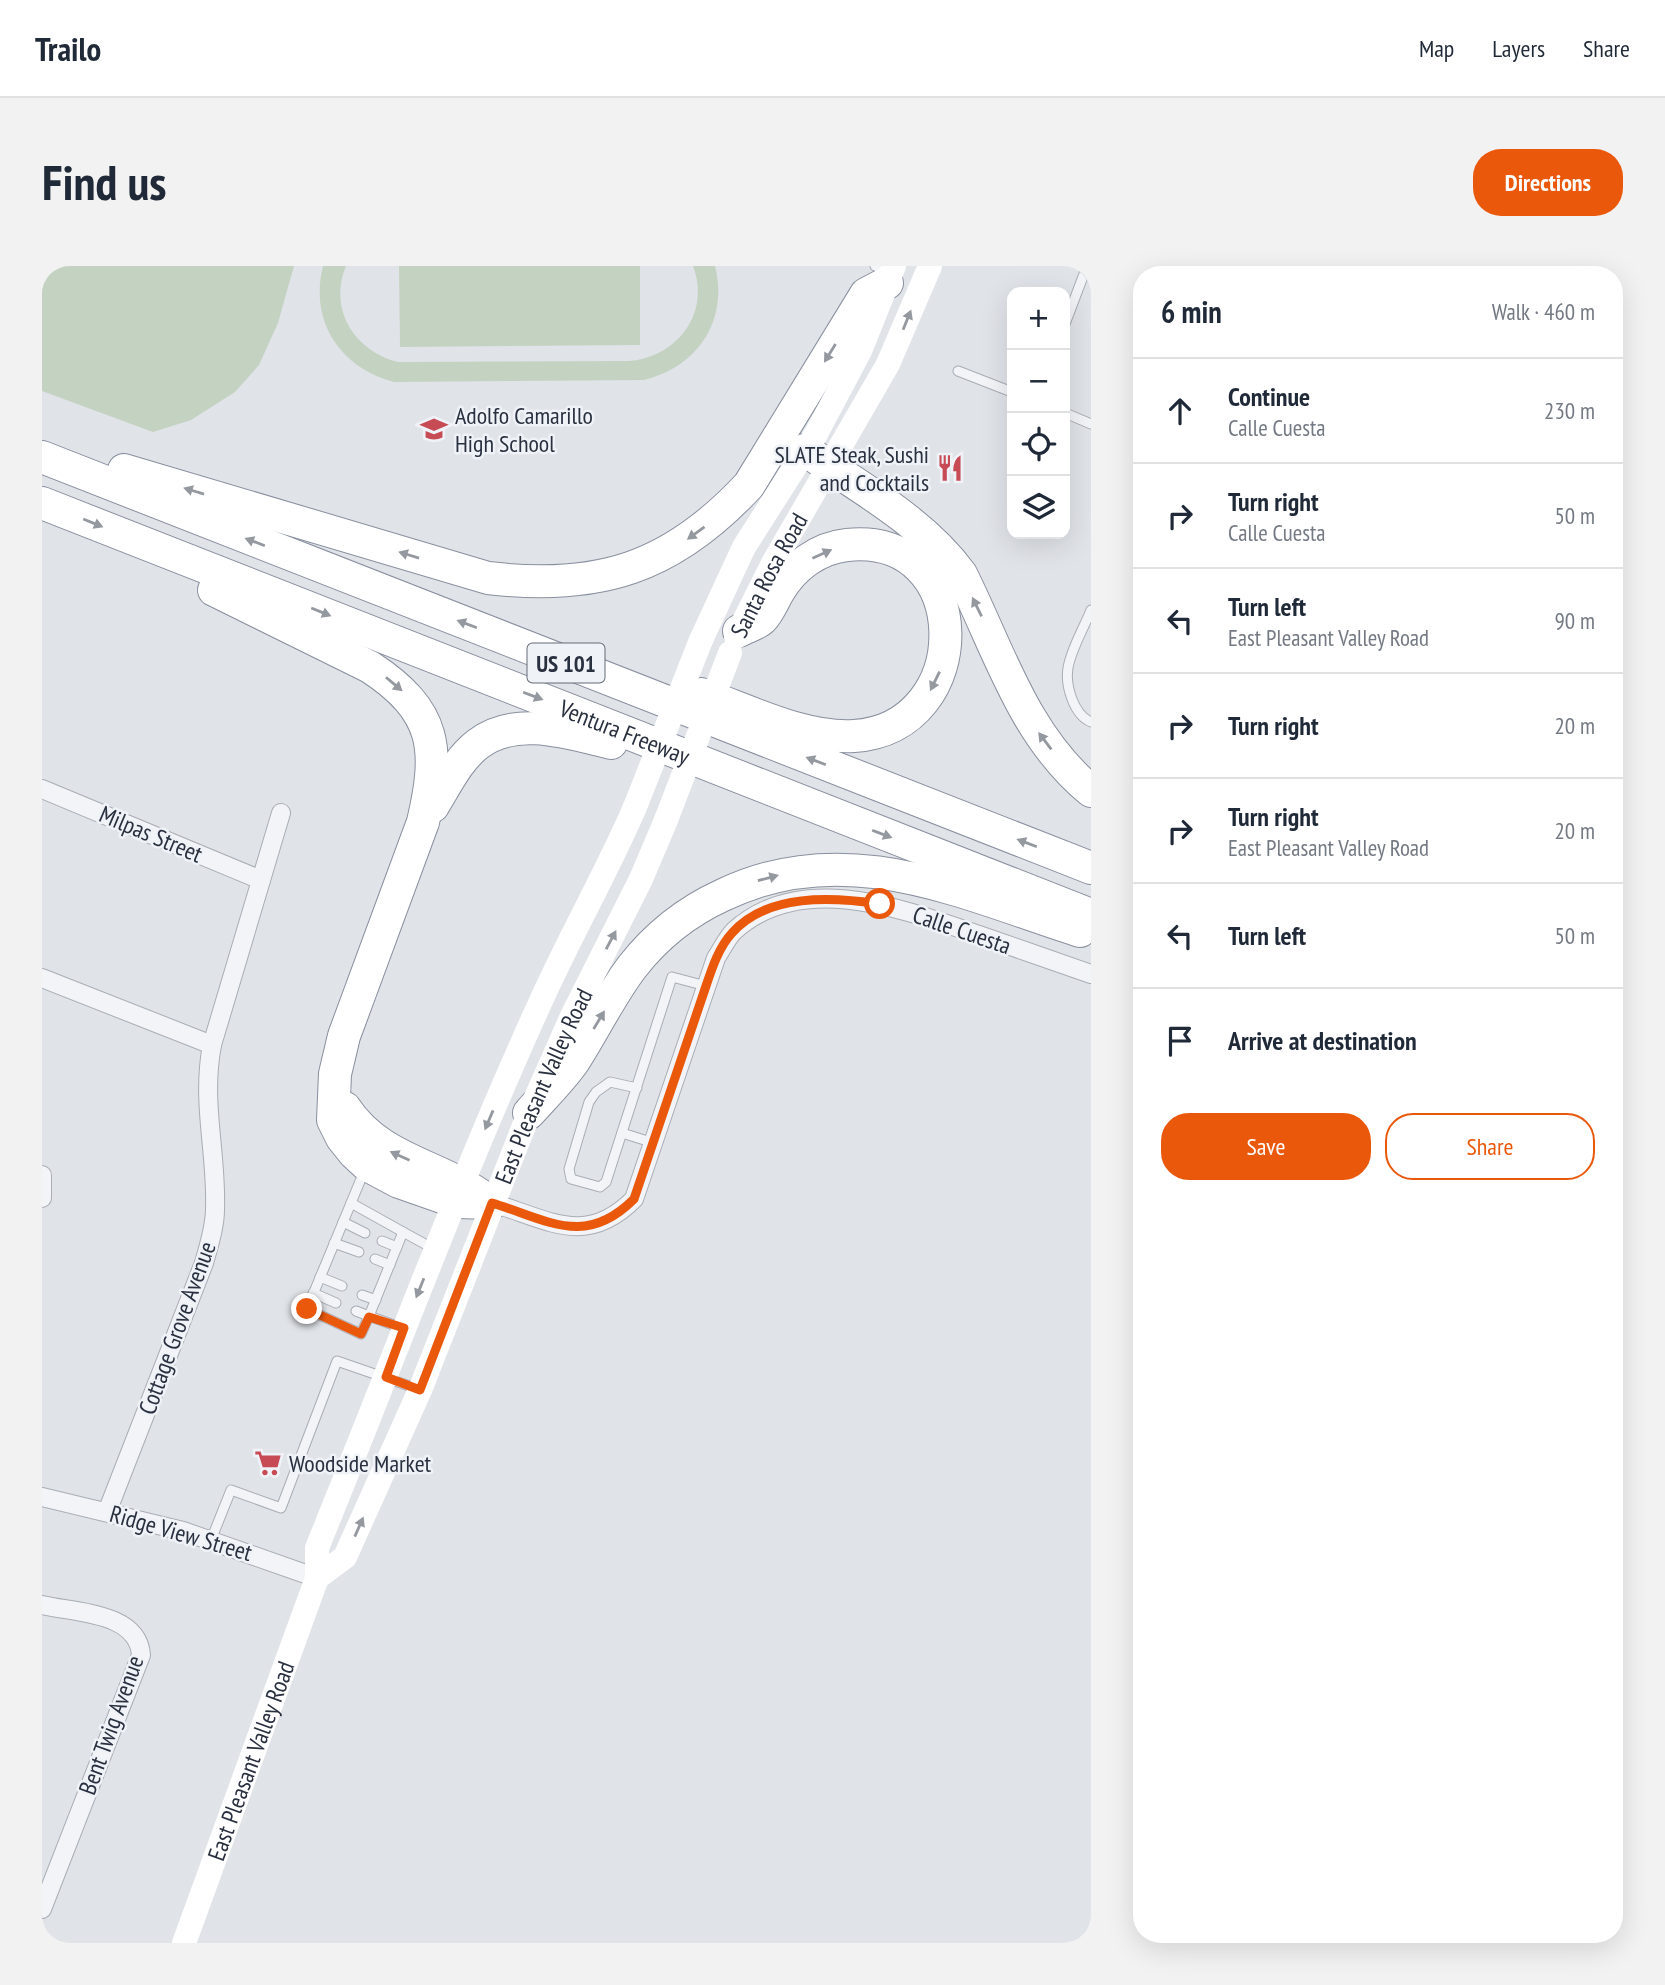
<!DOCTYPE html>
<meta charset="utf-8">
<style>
:root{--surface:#fff;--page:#f2f2f3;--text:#1f2937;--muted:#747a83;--line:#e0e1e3;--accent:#ea580c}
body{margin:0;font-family:"PT Sans Narrow",sans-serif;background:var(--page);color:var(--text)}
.controls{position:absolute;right:21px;top:21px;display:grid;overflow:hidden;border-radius:14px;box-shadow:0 7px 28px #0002}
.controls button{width:63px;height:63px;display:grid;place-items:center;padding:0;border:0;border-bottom:2px solid var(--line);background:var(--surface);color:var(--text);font:35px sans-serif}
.stop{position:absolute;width:21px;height:21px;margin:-16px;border:5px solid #ea580c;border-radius:50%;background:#fff}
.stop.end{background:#ea580c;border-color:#fff;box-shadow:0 2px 7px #0008}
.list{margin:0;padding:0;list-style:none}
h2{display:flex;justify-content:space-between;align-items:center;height:91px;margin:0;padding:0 28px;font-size:30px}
h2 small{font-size:23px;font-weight:400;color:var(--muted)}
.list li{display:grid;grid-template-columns:46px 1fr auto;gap:21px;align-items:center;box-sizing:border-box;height:105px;padding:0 28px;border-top:2px solid var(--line)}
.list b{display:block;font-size:26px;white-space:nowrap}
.list p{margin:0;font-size:23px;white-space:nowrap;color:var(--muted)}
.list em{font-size:23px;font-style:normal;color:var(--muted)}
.actions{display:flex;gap:14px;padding:21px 28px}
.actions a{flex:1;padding:16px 0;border:2px solid var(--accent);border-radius:28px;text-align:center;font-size:24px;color:var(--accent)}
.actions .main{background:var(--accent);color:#fff}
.icon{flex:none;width:38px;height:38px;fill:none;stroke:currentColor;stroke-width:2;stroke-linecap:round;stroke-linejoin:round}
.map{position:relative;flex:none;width:1049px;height:1677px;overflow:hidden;border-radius:28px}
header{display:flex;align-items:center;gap:42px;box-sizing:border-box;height:98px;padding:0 35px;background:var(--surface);border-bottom:2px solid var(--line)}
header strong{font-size:33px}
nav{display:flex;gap:38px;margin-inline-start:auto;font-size:24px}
.intro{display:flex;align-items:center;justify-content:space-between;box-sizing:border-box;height:168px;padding:0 42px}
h1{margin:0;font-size:49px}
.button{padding:18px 32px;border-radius:28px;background:var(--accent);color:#fff;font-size:24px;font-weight:700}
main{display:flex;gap:42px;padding:0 42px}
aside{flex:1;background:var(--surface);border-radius:28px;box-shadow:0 7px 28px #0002}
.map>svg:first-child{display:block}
</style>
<header>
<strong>Trailo</strong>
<nav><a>Map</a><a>Layers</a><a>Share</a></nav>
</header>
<div class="intro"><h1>Find us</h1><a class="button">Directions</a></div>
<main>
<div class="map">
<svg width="1049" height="1677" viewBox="0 0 1049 1677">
<rect width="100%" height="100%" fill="#e0e3e8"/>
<!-- grass -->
<g fill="#c4d2c1">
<polygon points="0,0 252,0 236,57 217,99 193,126 149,154 111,166 0,125"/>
<path d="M281 0H304C286 43 312 85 356 96L587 95C635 91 669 47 651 0H673C687 55 655 101 602 114L352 116C298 102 267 55 281 0Z"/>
<polygon points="357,0 598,0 598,79 358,81"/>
</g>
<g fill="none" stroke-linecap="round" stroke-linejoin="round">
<defs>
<g id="lane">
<polyline points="833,0 848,5"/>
<polyline points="1023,58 1045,0"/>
<polyline points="916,105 970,126"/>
<polyline points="1023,147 1049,158"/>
<path d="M1049 344C1042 362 1029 383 1026 402 1023 420 1032 449 1049 456"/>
<polyline points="595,822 568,816 554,826 547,836 527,903 529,913 558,921 564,916 630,711 664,720"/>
<polyline points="580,867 612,877"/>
<polyline points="323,903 309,937 361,966"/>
<polyline points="309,937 265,1043 319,1068 327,1050 314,1045"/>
<polyline points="301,956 323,967"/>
<polyline points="340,975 355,981"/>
<polyline points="292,977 317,986"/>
<polyline points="333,993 348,999"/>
<polyline points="278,1011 300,1020"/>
<polyline points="271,1027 294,1037"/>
<polyline points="320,1029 334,1034"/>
<polyline points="360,1062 327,1050 361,966 392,983"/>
<polyline points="169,1274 189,1224 239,1242 295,1095 376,1123"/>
</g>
<g id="street">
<polyline points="0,523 219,614"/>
<polyline points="0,712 170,779"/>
<polyline points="0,909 0,932"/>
<path d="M450 937C506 953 543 982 592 933L674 692C680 683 685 672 692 665 760 603 863 644 937 669 974 682 1012 695 1049 708"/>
<polyline points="0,1231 141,1265 275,1312"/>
<path d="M65 1246 162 997C167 979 173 961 173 943 175 886 159 837 170 779L239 547"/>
<path d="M0 1339C33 1347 96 1346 99 1389L0 1643"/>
</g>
<g id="highway">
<path d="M763 184C818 222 879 254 919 308 957 384 981 469 1049 525"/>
<polyline points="0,191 1049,602"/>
<path d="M82 204 446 312C557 325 630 302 707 219L824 28 845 17"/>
<path id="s4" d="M0 237 1049 649"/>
<path d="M172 324 328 401C395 445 398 483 381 556L302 770 293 808 291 854 300 872 312 887 325 899 357 916 414 936 450 937"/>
<path d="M659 428C706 444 761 473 812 470 936 462 934 265 805 279 776 282 751 301 737 325 732 333 727 346 720 353 715 358 704 361 697 365"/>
<path d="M391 540C404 519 416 493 436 478 474 449 527 467 569 477"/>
<path d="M303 842C338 895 397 898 445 934"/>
<path d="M487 847C502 830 519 814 532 795 552 764 568 730 590 701 614 670 646 645 681 629 803 570 920 627 1038 665"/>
</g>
</defs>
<!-- lane casing -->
<use href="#lane" stroke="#a9adb5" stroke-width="11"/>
<!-- street casing -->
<use href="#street" stroke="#a9adb5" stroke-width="20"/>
<!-- highway casing -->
<use href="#highway" stroke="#888f9e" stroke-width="34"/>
<!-- lane -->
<use href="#lane" stroke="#f2f4f7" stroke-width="9"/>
<!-- street -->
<use href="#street" stroke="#f2f4f7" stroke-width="18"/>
<!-- secondary -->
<g stroke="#fff" stroke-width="24">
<path id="s1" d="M694 371 731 297 846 98 888 0"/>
<polyline points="659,374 702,281 774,168 818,85 852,0"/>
<path id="s2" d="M275 1312 303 1291 378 1124 487 847 530 750 599 613 624 554"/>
<path id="s3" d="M142 1677 275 1312V1282C349 1100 417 915 498 737 528 670 564 608 593 541"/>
</g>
<!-- highway -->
<use href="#highway" stroke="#fff" stroke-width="32"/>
<!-- secondary-bridge -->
<g stroke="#fff" stroke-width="24">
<polyline points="593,541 659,374"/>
<polyline points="624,554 688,387"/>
</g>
</g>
<!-- one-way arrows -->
<defs><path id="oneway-solid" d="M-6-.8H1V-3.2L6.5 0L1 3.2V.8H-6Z" transform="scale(1.75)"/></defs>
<g fill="#94989f">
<use href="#oneway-solid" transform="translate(865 54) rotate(-68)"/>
<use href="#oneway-solid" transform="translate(788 87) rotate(122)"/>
<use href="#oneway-solid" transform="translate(152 225) rotate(-163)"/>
<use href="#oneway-solid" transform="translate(51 257) rotate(22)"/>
<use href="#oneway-solid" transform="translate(654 267) rotate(144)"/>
<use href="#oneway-solid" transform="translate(213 276) rotate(-159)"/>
<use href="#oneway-solid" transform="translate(780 288) rotate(-24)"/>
<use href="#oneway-solid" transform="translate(367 289) rotate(-163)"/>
<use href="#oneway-solid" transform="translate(935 341) rotate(-116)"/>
<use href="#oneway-solid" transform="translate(279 346) rotate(22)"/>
<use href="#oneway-solid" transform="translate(425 358) rotate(-159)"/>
<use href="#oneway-solid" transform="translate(893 415) rotate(116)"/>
<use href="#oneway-solid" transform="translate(352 418) rotate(40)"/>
<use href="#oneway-solid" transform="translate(491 430) rotate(21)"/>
<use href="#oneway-solid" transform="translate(1003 475) rotate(-127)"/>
<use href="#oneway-solid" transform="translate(774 495) rotate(-159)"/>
<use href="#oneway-solid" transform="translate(840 568) rotate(21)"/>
<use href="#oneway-solid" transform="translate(985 577) rotate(-159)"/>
<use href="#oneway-solid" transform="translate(726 612) rotate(-15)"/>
<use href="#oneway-solid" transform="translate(569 674) rotate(-62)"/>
<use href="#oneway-solid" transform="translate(557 754) rotate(-59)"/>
<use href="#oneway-solid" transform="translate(447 854) rotate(113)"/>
<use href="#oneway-solid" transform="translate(358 890) rotate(-156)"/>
<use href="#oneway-solid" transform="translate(378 1022) rotate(112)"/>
<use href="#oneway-solid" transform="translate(317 1261) rotate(-66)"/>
</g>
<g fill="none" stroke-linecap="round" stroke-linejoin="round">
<!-- route -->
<path stroke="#ea580c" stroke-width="9" d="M265 1043 319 1068 327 1051 362 1062 344 1111 378 1124 450 937C506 954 543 982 592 933L664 720C670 702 677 681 690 667 725 627 791 631 838 638"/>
</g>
<!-- icons -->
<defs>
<symbol id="school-bare" viewBox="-9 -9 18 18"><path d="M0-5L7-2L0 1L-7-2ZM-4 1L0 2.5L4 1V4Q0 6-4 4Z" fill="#c74b55" stroke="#eff2f6" stroke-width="2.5" paint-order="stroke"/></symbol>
<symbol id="restaurant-bare" viewBox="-9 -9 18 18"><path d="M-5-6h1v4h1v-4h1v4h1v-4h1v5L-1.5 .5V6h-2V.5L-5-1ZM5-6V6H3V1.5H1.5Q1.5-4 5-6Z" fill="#c74b55" stroke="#eff2f6" stroke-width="2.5" paint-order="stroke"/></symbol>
<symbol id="supermarket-bare" viewBox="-9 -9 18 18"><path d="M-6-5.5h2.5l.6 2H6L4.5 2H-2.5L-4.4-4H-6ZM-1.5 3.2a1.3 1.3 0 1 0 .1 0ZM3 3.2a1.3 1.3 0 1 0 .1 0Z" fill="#c74b55" stroke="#eff2f6" stroke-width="2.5" paint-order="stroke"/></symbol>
</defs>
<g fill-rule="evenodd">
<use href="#school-bare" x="373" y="144" width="38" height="38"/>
<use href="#restaurant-bare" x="889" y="183" width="38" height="38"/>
<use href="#supermarket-bare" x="207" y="1178" width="38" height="38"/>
</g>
<g text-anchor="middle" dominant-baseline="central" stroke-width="5" stroke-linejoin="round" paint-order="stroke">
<!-- shield labels -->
<rect fill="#eff2f6" stroke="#646a76" stroke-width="2" x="485.5" y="377.5" width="77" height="39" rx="5"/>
<g font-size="23" font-weight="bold" fill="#29303f">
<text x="524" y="397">US 101</text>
</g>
<!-- poi labels -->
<g font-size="24" fill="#29303f" stroke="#eff2f6" text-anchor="start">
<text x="413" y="149">Adolfo Camarillo<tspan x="413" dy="28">High School</tspan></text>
<text x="887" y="188" text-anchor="end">SLATE Steak, Sushi<tspan x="887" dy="28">and Cocktails</tspan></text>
<text x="247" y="1197">Woodside Market</text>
</g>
<!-- street labels -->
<g font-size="24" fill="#29303f" stroke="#eff2f6">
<text stroke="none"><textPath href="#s1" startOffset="70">Santa Rosa Road</textPath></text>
<text stroke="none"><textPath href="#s4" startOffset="626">Ventura Freeway</textPath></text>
<text transform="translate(109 568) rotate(23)">Milpas Street</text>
<text transform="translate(920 664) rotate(19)">Calle Cuesta</text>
<text stroke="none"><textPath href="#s2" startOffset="546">East Pleasant Valley Road</textPath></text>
<text transform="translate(135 1062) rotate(-70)">Cottage Grove Avenue</text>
<text transform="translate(139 1267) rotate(16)">Ridge View Street</text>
<text transform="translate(69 1459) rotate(-70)">Bent Twig Avenue</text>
<text stroke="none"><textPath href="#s3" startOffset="194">East Pleasant Valley Road</textPath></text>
</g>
</g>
</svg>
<div class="controls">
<button>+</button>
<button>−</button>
<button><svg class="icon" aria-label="locate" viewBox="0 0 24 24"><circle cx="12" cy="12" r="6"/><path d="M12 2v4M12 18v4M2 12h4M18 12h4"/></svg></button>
<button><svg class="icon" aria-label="layers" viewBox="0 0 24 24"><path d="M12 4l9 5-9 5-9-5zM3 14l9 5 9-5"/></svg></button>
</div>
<div class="stop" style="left:838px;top:638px"></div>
<div class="stop end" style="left:265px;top:1043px"></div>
</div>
<aside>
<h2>6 min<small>Walk · 460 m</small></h2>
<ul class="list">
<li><svg class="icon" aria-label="ahead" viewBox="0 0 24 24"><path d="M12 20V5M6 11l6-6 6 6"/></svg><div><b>Continue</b><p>Calle Cuesta</p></div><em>230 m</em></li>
<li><svg class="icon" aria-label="right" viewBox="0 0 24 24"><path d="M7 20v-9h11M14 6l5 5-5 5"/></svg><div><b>Turn right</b><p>Calle Cuesta</p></div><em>50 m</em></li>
<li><svg class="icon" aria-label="left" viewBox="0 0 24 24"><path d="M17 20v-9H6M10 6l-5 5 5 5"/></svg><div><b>Turn left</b><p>East Pleasant Valley Road</p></div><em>90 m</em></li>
<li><svg class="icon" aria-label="right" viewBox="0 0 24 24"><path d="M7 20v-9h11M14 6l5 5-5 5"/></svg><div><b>Turn right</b></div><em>20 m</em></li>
<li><svg class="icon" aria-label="right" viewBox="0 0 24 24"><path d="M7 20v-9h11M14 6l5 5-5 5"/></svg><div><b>Turn right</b><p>East Pleasant Valley Road</p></div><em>20 m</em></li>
<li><svg class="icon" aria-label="left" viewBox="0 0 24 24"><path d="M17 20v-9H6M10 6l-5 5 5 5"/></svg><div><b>Turn left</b></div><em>50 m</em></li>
<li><svg class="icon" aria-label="arrive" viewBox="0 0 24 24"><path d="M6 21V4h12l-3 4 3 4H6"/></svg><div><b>Arrive at destination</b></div></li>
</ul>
<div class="actions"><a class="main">Save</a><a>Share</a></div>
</aside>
</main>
